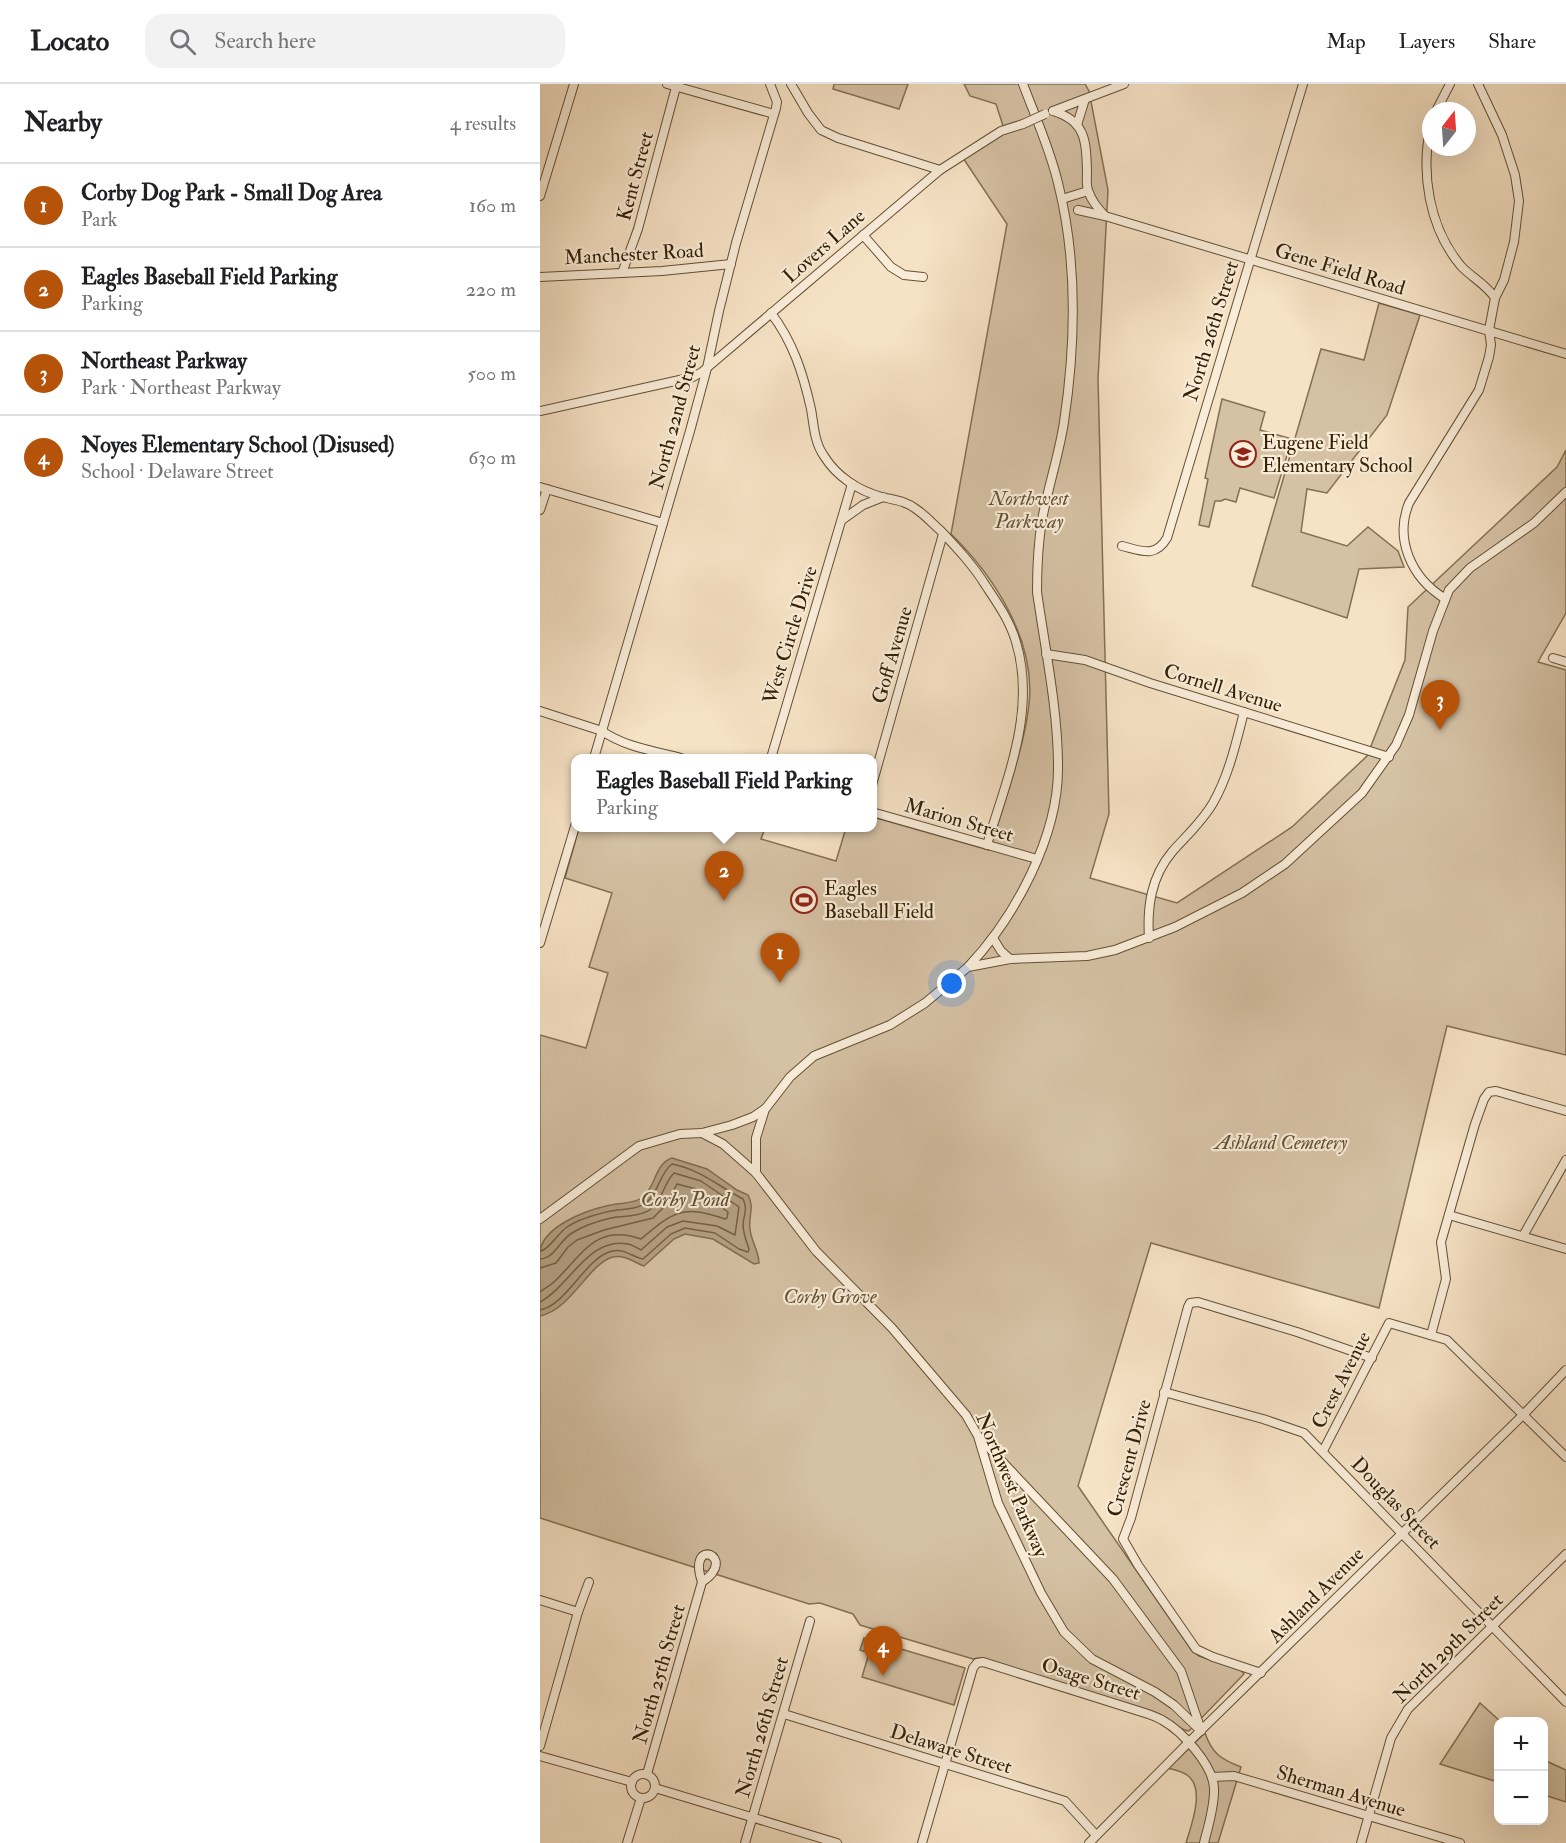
<!DOCTYPE html>
<meta charset="utf-8">
<style>
:root{--surface:#fff;--page:#f2f2f2;--text:#202124;--muted:#757577;--line:#e0e0e0;--accent:#b45309}
body{margin:0;font-family:"IM FELL Double Pica",serif;background:var(--page);color:var(--text)}
.controls{position:absolute;right:18px;bottom:18px;display:grid;overflow:hidden;border-radius:12px;box-shadow:0 6px 24px #0002}
.controls button{width:54px;height:54px;display:grid;place-items:center;padding:0;border:0;border-bottom:2px solid var(--line);background:var(--surface);color:var(--text);font:30px sans-serif}
.compass{position:absolute;left:882px;top:18px;width:54px;height:54px;border-radius:50%;background:var(--surface);box-shadow:0 6px 24px #0002;rotate:17deg}
.you{position:absolute;left:412px;top:900px;width:21px;height:21px;margin:-15px;border:4px solid #fff;border-radius:50%;background:#1a73e8;box-shadow:0 0 0 9px #1a73e833}
.badge{display:grid;place-items:center;width:39px;height:39px;border-radius:50%;background:var(--accent);color:#fff;font-size:20px;font-weight:700}
.pin{position:absolute;translate:-50% -50px;filter:drop-shadow(0 2px 3px #0008)}
.pin::after{content:'';position:absolute;top:32px;width:21px;height:18px;background:inherit;clip-path:polygon(0 0,100% 0,50% 100%)}
.popup{position:absolute;left:31px;top:670px;width:306px;height:78px;box-sizing:border-box;display:grid;place-content:center;border-radius:12px;background:var(--surface);filter:drop-shadow(0 2px 4px #0005);font-size:20px;white-space:nowrap;color:var(--muted)}
.popup b{font-size:22px;color:var(--text)}
.popup::after{content:'';position:absolute;left:50%;top:100%;margin-left:-12px;border:12px solid transparent;border-top-color:var(--surface)}
.list{margin:0;padding:0;list-style:none}
h2{display:flex;justify-content:space-between;align-items:center;height:78px;margin:0;padding:0 24px;font-size:26px}
h2 small{font-size:20px;font-weight:400;color:var(--muted)}
.list li{display:grid;grid-template-columns:39px 1fr auto;gap:18px;align-items:center;box-sizing:border-box;height:84px;padding:0 24px;border-top:2px solid var(--line)}
.list b{display:block;font-size:22px;white-space:nowrap}
.list p{margin:0;font-size:20px;white-space:nowrap;color:var(--muted)}
.list em{font-size:20px;font-style:normal;color:var(--muted)}
.icon{flex:none;width:33px;height:33px;fill:none;stroke:currentColor;stroke-width:2;stroke-linecap:round;stroke-linejoin:round}
.map{position:relative;flex:none;width:1026px;height:1759px;overflow:hidden}
header{display:flex;align-items:center;gap:36px;box-sizing:border-box;height:84px;padding:0 30px;background:var(--surface);border-bottom:2px solid var(--line)}
header strong{font-size:28px}
nav{display:flex;gap:33px;margin-inline-start:auto;font-size:21px}
.search{width:420px;height:54px;background:var(--page);display:flex;align-items:center;gap:15px;box-sizing:border-box;padding:0 21px;border-radius:18px;color:var(--muted);font-size:22px}
main{display:flex}
aside{flex:1;background:var(--surface)}
.map>svg:first-child{display:block}
</style>
<header>
<strong>Locato</strong>
<div class="search"><svg class="icon" aria-label="search" viewBox="0 0 24 24"><circle cx="10" cy="10" r="6"/><path d="M15 15l6 6"/></svg>Search here</div>
<nav><a>Map</a><a>Layers</a><a>Share</a></nav>
</header>
<main>
<aside>
<h2>Nearby<small>4 results</small></h2>
<ul class="list">
<li><span class="badge">1</span><div><b>Corby Dog Park - Small Dog Area</b><p>Park</p></div><em>160 m</em></li>
<li><span class="badge">2</span><div><b>Eagles Baseball Field Parking</b><p>Parking</p></div><em>220 m</em></li>
<li><span class="badge">3</span><div><b>Northeast Parkway</b><p>Park · Northeast Parkway</p></div><em>500 m</em></li>
<li><span class="badge">4</span><div><b>Noyes Elementary School (Disused)</b><p>School · Delaware Street</p></div><em>630 m</em></li>
</ul>
</aside>
<div class="map">
<svg width="1026" height="1759" viewBox="0 0 1026 1759">
<rect width="100%" height="100%" fill="#f6e2c5"/>
<filter id="stains"><feTurbulence type="fractalNoise" baseFrequency=".00333" numOctaves="4"/><feColorMatrix values="0 0 0 0 .2 0 0 0 0 .09 0 0 0 0 .02 0 0 0 .5 -.17"/></filter>
<radialGradient id="worn" r=".72"><stop offset=".6" stop-color="#630" stop-opacity="0"/><stop offset="1" stop-color="#630" stop-opacity=".3"/></radialGradient>
<!-- green -->
<g fill="#d5c1a4" stroke="#847053" stroke-width="1.5">
<polygon points="294,0 368,0 359,25 293,5"/>
<path d="M424 0H545L549 7 568 106 558 295 569 730 550 794 637 819 752 743 827 672 865 576 868 523 1017 383 1026 366V529L998 578 1026 586V971L907 942 839 1224 611 1159 538 1402 652 1567 659 1572 701 1586 704 1590 649 1647C636 1645 624 1633 612 1627L439 1574 433 1575 320 1541 313 1530 280 1519 269 1520 0 1434V951L46 964 68 889 49 883 72 809 25 794 39 744H225L221 755 296 777 306 744H332L333 733 449 766C457 747 462 725 469 705 477 677 486 649 489 620 496 557 455 493 411 450L467 140 423 74 465 48 456 20 430 12Z"/>
<polygon points="839,219 880,231 847,331 787,409 767,405 761,448 807,462 828,443 858,467 864,483 819,485 807,534 712,502 781,265 824,276"/>
<polygon points="682,315 725,328 720,346 752,355 734,414 700,404 696,418 685,415 681,417 675,417 669,443 659,441 668,395 665,394"/>
<polygon points="324,1554 425,1584 414,1621 322,1593 329,1569 320,1566"/>
<polygon points="940,1619 960,1637 958,1638 958,1698 900,1680"/>
<path d="M665 1649C672 1669 680 1675 701 1683L678 1759H646C651 1742 666 1704 647 1691 641 1687 634 1686 628 1684Z"/>
<polygon points="1004,1676 1026,1686 1026,1718 1004,1711"/>
</g>
<!-- water -->
<path fill="#b4a083" stroke="#816d4f" stroke-width="1.5" d="M132 1074 167 1085 197 1106 208 1111C215 1124 208 1132 210 1145 211 1157 219 1167 219 1179L214 1180 173 1155 145 1150 134 1155 104 1182C95 1179 84 1170 73 1173 49 1179 31 1226 0 1232 0 1211 0 1188 0 1167 4 1142 45 1127 66 1122 77 1119 93 1120 102 1114 116 1104 114 1080 132 1074Z"/>
<g fill="none" stroke-linecap="round" stroke-linejoin="round">
<!-- shore -->
<g stroke="#746042" stroke-width="1.5">
<path d="M0 1167C9 1166 18 1149 27 1143 39 1135 57 1130 71 1127 81 1125 98 1126 107 1118 119 1108 119 1090 132 1080 159 1085 180 1103 203 1115 208 1125 204 1130 203 1140 203 1149 206 1157 209 1165L208 1168 199 1165 175 1149 145 1144 131 1150 103 1175C92 1173 84 1164 72 1167 46 1173 27 1221 0 1226"/>
<path d="M0 1175C15 1174 19 1157 32 1149 43 1142 58 1137 71 1134 83 1132 102 1133 112 1124 123 1114 124 1099 134 1089L161 1097 199 1123 195 1151 177 1142 143 1137 127 1143 101 1166C97 1164 93 1161 88 1160 49 1152 30 1202 0 1218"/>
<path d="M0 1184 16 1179 28 1163 37 1156 64 1146 113 1134 127 1120 137 1100 156 1105 188 1128 187 1134 185 1135C142 1120 133 1128 101 1155 56 1139 43 1170 15 1197 11 1201 5 1204 0 1208"/>
</g>
<defs>
<g id="minor">
<polyline points="127,0 234,30"/>
<polyline points="251,0 268,29 281,46 298,54 400,86"/>
<path d="M513 27C546 37 546 57 547 87 547 94 546 100 548 106 551 116 557 123 564 131"/>
<polyline points="513,27 584,0"/>
<polyline points="896,27 910,0"/>
<polyline points="537,41 545,15"/>
<path d="M891 41C880 88 889 144 921 182 931 193 947 201 955 214"/>
<polyline points="0,112 34,0"/>
<polyline points="522,115 548,107"/>
<polyline points="538,126 565,132 1026,270"/>
<polyline points="323,151 351,183 364,191 383,193"/>
<polyline points="82,189 98,145 136,3"/>
<polyline points="0,193 122,187 191,180"/>
<path d="M231 229C253 258 263 289 271 325 274 341 274 358 284 372 297 393 319 407 342 413 354 416 366 417 376 425 385 431 392 439 400 446 417 464 433 481 446 502 458 520 470 537 476 558 497 627 466 696 447 761"/>
<polyline points="0,327 153,293 162,288 400,86 461,47 483,40"/>
<polyline points="0,403 123,439"/>
<polyline points="0,426 7,405"/>
<polyline points="302,436 323,421 343,413"/>
<path d="M582 462C602 467 615 474 627 454L763 0"/>
<path d="M904 514C872 494 854 456 869 419L939 306 949 273 951 261 949 246 955 214 964 196 974 158 979 117 975 91 962 51 938 0"/>
<polyline points="506,570 545,576 610,599 849,673"/>
<polyline points="1013,574 1026,578"/>
<path d="M0 627 62 647C85 663 114 667 141 674"/>
<polyline points="54,674 150,347 167,284 179,227 196,159 236,24 237,18 230,0"/>
<polyline points="231,674 312,400"/>
<polyline points="332,701 403,450"/>
<polyline points="332,728 497,775"/>
<polyline points="453,854 461,867 470,875"/>
<path d="M609 854C607 823 611 793 632 768 646 752 662 738 673 719 689 691 696 659 704 628"/>
<polyline points="0,859 36,739"/>
<path d="M428 883C475 833 519 752 518 682 518 626 505 564 497 508 497 484 498 460 502 436 508 403 519 371 524 338 536 258 538 178 518 99 510 65 495 32 483 0"/>
<polyline points="162,1049 183,1060 216,1089 276,1167 352,1244 426,1331 438,1352 458,1419 501,1509 524,1548 552,1575 615,1608 634,1621 661,1647"/>
<polyline points="216,1089 216,1054 225,1025"/>
<polyline points="909,1131 1026,1165"/>
<polyline points="0,1135 99,1062 140,1050 162,1049 192,1041 213,1033 226,1024 250,993 274,972 350,941 385,919 428,883 470,875 547,872 575,866 635,843 702,809 745,780 822,709 856,661 869,631 893,547 909,506 930,484 994,439 1026,408"/>
<polyline points="983,1152 1026,1076"/>
<polyline points="891,1251 906,1195 901,1158 935,1040 944,1015 949,1008 956,1007 1026,1027"/>
<polyline points="624,1308 723,1335 764,1349 1026,1618"/>
<polyline points="439,1353 573,1495 641,1587 661,1646"/>
<polyline points="783,1367 849,1239 907,1256 1026,1373"/>
<polyline points="0,1516 38,1528"/>
<polyline points="721,1589 673,1573 656,1565 598,1481 583,1455 591,1434 648,1223 650,1219 658,1218 757,1248 832,1274"/>
<polyline points="244,1630 525,1717 556,1751"/>
<polyline points="0,1662 38,1528 49,1498"/>
<polyline points="0,1672 92,1698"/>
<path d="M107 1690 162 1498C146 1451 200 1473 162 1498"/>
<circle cx="103" cy="1702" r="12"/>
<polyline points="672,1693 694,1692 920,1759"/>
<polyline points="115,1704 297,1759"/>
<polyline points="87,1759 101,1714"/>
<polyline points="205,1759 270,1537"/>
<path d="M382 1759 433 1584 437 1579 443 1578 605 1629C611 1631 617 1633 622 1636 642 1647 673 1681 674 1704 675 1721 668 1743 664 1759"/>
<polyline points="549,1759 649,1658 983,1331 1026,1286"/>
<polyline points="821,1759 851,1654 868,1625 1026,1470"/>
</g>
</defs>
<!-- minor casing -->
<use href="#minor" stroke="#645033" stroke-width="10"/>
<!-- minor -->
<use href="#minor" stroke="#f9ecd9" stroke-width="8"/>
<defs>
<polyline id="minor-bridge" points="483,40 505,30"/>
</defs>
<!-- minor-bridge casing -->
<use href="#minor-bridge" stroke="#645033" stroke-width="10" stroke-linecap="butt"/>
<!-- minor-bridge -->
<use href="#minor-bridge" stroke="#f9ecd9" stroke-width="8"/>
</g>
<!-- icons -->
<defs>
<symbol id="school-ring" viewBox="-11 -11 22 22"><circle r="9.5" fill="#f9ecd9" stroke="#8f2418" stroke-width="1.5"/><path d="M0-5L7-2L0 1L-7-2ZM-4 1L0 2.5L4 1V4Q0 6-4 4Z" fill="#8f2418"/></symbol>
<symbol id="stadium-ring" viewBox="-11 -11 22 22"><circle r="9.5" fill="#f9ecd9" stroke="#8f2418" stroke-width="1.5"/><path d="M0-5a6.5 5 0 1 0 0 10a6.5 5 0 1 0 0-10ZM-3.5-1.8h7v3.6h-7Z" fill="#8f2418"/></symbol>
</defs>
<g fill-rule="evenodd">
<use href="#school-ring" x="688" y="355" width="30" height="30"/>
<use href="#stadium-ring" x="249" y="801" width="30" height="30"/>
</g>
<g text-anchor="middle" dominant-baseline="central" stroke-width="4.5" stroke-linejoin="round" paint-order="stroke">
<!-- street labels -->
<g font-size="20" fill="#342002" stroke="#f9ecd9">
<text transform="translate(95 92) rotate(-75)">Kent Street</text>
<text transform="translate(284 162) rotate(-41)">Lovers Lane</text>
<text transform="translate(94 170) rotate(-3)">Manchester Road</text>
<text transform="translate(800 185) rotate(17)">Gene Field Road</text>
<text transform="translate(671 247) rotate(-73)">North 26th Street</text>
<text transform="translate(135 333) rotate(-75)">North 22nd Street</text>
<text transform="translate(250 551) rotate(-73)">West Circle Drive</text>
<text transform="translate(352 571) rotate(-74)">Goff Avenue</text>
<text transform="translate(683 604) rotate(17)">Cornell Avenue</text>
<text transform="translate(419 736) rotate(16)">Marion Street</text>
<text transform="translate(801 1296) rotate(-63)">Crest Avenue</text>
<text transform="translate(589 1374) rotate(-75)">Crescent Drive</text>
<text transform="translate(472 1401) rotate(67)">Northwest Parkway</text>
<text transform="translate(856 1419) rotate(46)">Douglas Street</text>
<text transform="translate(776 1511) rotate(-45)">Ashland Avenue</text>
<text transform="translate(908 1564) rotate(-45)">North 29th Street</text>
<text transform="translate(119 1590) rotate(-74)">North 25th Street</text>
<text transform="translate(551 1595) rotate(17)">Osage Street</text>
<text transform="translate(222 1643) rotate(-74)">North 26th Street</text>
<text transform="translate(411 1665) rotate(17)">Delaware Street</text>
<text transform="translate(801 1707) rotate(17)">Sherman Avenue</text>
</g>
<!-- poi labels -->
<g font-size="20" fill="#342002" stroke="#f9ecd9" text-anchor="start">
<text x="722" y="358">Eugene Field<tspan x="722" dy="23">Elementary School</tspan></text>
<text x="284" y="804">Eagles<tspan x="284" dy="23">Baseball Field</tspan></text>
</g>
<!-- park labels -->
<g font-size="20" font-style="italic" fill="#645033" stroke="#f9ecd9">
<text x="489" y="414">Northwest<tspan x="489" dy="23">Parkway</tspan></text>
<text x="741" y="1058">Ashland Cemetery</text>
<text x="290" y="1212">Corby Grove</text>
</g>
<!-- water labels -->
<g font-size="21" font-style="italic" fill="#614d2f" stroke="#f9ecd9">
<text x="145" y="1115">Corby Pond</text>
</g>
</g>
<rect width="100%" height="100%" filter="url(#stains)"/>
<rect width="100%" height="100%" fill="url(#worn)"/>
</svg>
<div class="controls">
<button>+</button>
<button>−</button>
</div>
<svg class="compass" viewBox="-18 -18 36 36"><path d="M0-13l5 13h-10z" fill="#e53935"/><path d="M0 13l5-13h-10z" fill="#757577"/></svg>
<div class="you"></div>
<div class="pin badge" style="left:240px;top:899px">1</div>
<div class="pin badge" style="left:184px;top:817px">2</div>
<div class="popup"><b>Eagles Baseball Field Parking</b>Parking</div>
<div class="pin badge" style="left:900px;top:646px">3</div>
<div class="pin badge" style="left:343px;top:1592px">4</div>
</div>
</main>
